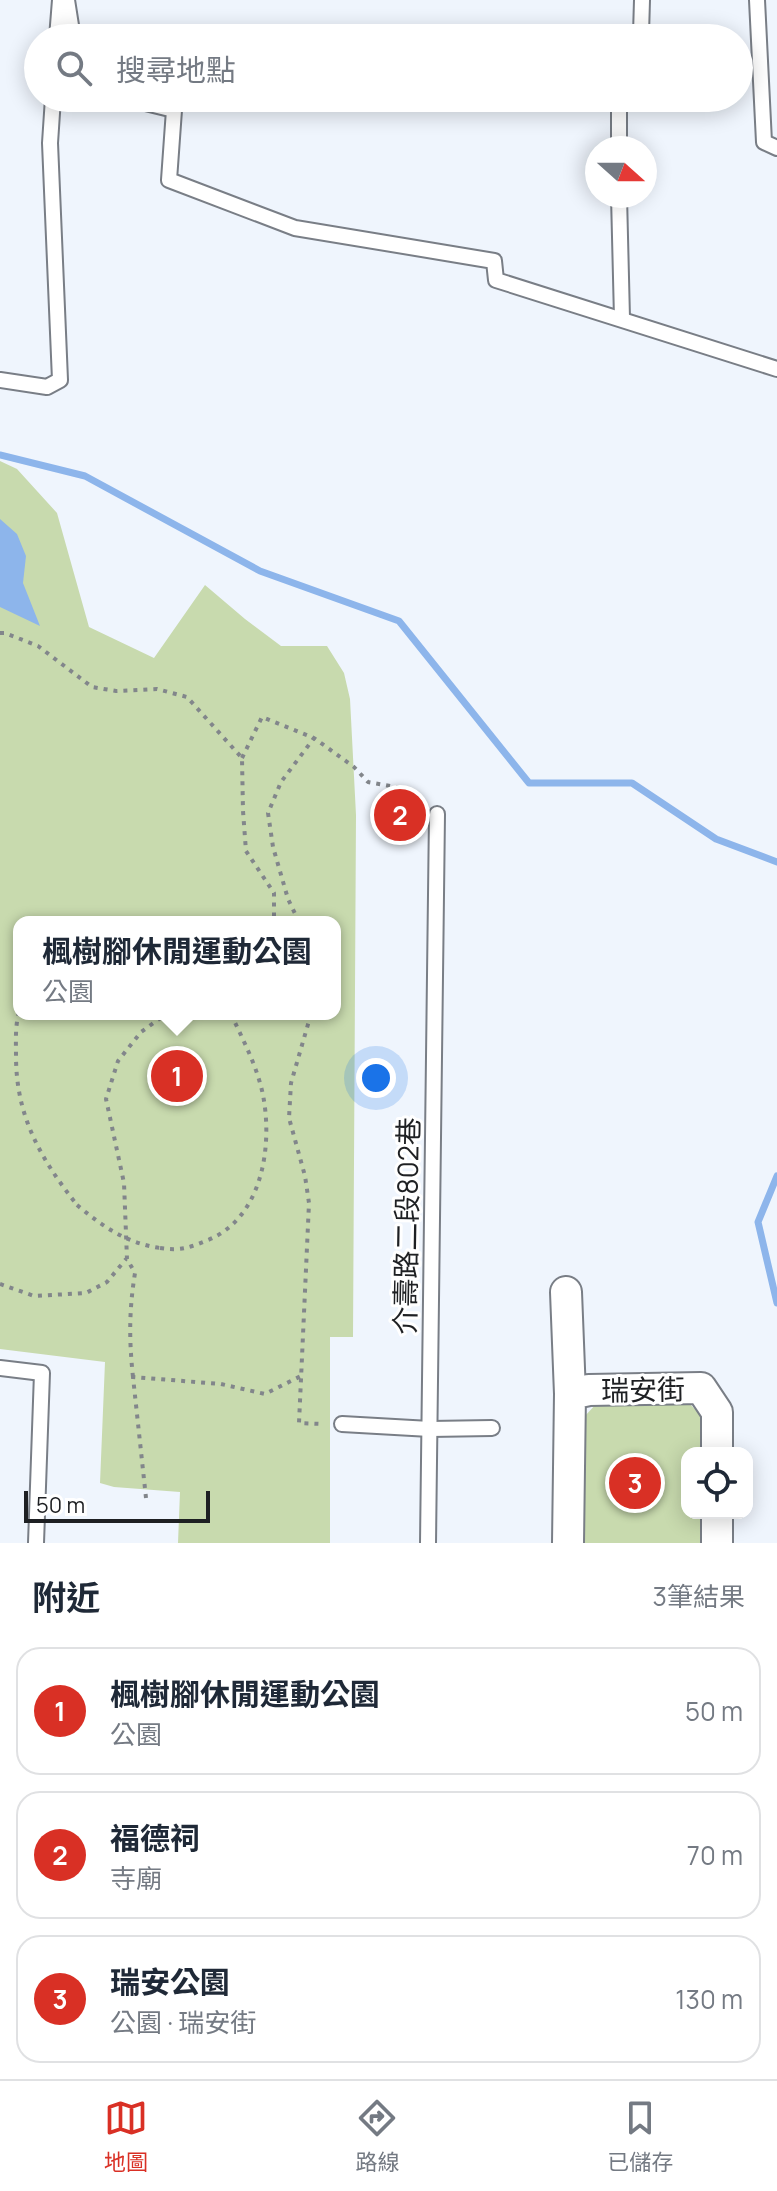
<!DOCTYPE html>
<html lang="zh-TW">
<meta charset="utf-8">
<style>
:root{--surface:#fff;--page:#f6f6f7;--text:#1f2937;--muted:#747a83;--line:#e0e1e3;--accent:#d93025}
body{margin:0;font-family:Manrope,"Noto Sans TC",sans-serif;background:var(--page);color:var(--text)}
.controls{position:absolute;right:24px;bottom:24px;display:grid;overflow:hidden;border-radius:16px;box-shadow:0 4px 20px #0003}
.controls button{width:72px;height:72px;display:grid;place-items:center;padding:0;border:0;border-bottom:2px solid var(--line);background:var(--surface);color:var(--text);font:40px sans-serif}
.compass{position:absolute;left:585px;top:136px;width:72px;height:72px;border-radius:50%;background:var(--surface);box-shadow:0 4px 20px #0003;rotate:111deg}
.scale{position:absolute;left:24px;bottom:20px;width:186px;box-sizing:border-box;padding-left:8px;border:4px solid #1e2023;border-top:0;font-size:22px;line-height:28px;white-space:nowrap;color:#1e2023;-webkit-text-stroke:6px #fff;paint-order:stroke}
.you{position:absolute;left:376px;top:1078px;width:28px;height:28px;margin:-20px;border:6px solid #fff;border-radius:50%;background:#1a73e8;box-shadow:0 0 0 12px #1a73e833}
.badge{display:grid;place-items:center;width:52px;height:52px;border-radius:50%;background:var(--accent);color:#fff;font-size:26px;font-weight:700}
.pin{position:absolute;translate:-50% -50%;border:4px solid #fff;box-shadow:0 2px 8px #0006}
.popup{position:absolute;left:13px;top:916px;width:328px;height:104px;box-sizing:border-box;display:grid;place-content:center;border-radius:16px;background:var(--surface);filter:drop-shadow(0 2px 6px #0005);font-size:26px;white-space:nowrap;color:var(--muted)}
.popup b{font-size:30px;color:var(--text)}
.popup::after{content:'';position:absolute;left:50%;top:100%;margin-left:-16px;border:16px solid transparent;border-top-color:var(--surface)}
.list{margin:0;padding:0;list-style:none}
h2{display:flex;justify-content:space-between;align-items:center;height:104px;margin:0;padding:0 32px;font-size:34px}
h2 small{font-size:26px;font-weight:400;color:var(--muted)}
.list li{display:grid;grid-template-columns:52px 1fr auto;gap:24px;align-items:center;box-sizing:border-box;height:128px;margin:0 16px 16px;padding:0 16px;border:2px solid var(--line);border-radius:24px}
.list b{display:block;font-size:30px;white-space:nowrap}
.list p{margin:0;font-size:26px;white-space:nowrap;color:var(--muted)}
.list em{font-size:26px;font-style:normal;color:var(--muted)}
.icon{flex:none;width:44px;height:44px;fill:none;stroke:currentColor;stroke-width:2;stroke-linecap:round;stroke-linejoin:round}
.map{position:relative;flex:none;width:777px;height:1543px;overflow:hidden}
.search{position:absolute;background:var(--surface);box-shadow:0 4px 20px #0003;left:24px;right:24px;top:24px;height:88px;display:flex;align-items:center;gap:20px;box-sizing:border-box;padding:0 28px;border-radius:44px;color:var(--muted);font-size:30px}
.sheet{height:536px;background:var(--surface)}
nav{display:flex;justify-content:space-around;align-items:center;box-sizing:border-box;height:112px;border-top:2px solid var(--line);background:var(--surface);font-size:22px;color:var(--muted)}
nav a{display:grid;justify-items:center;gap:4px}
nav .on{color:var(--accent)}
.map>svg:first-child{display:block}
</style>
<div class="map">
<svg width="777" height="1543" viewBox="0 0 777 1543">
<rect width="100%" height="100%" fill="#eff5fd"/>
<!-- green -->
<g fill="#c8daae" fill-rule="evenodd">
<path d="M0 461 17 469 57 513 89 627 154 658 205 585 245 619 281 646H327L344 673 350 699 356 815 353 1337H330V1543H178L180 1492 114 1487 100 1483 105 1362 0 1349ZM19 922H335V1014H19Z"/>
<polygon points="598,1402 689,1403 701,1416 702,1453 687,1453 687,1513 702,1513 702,1543 583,1543 584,1417"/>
</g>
<!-- water -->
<polygon fill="#8db5eb" points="0,519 17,534 26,556 23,583 40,626 0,607"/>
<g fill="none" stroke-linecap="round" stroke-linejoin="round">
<!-- stream -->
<g stroke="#8db5eb" stroke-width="7">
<polyline points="0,455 85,476 260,571 399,621 529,783 632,783 716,839 777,862"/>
<polyline points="777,1176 758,1222 777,1303"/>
</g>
<defs>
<g id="service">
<polyline points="67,0 73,38"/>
<polyline points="757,0 764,142 777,148"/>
<polyline points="57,38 60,0"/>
<polyline points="638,38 641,34 642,0"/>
<polyline points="125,98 174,110 169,180 295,228 494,261 496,280 777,369"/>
<polyline points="619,98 619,148"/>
<polyline points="619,196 622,318"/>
<polyline points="0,380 47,387 60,380 50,143 53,98"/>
<polyline points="0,1368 42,1373 36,1543"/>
<polyline points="342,1424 430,1429 492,1428"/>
<polyline points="428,1543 437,814"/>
</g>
<g id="minor">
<polyline points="566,1292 570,1394"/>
<polyline points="717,1513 717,1543"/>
<polyline points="568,1543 570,1394 589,1390 701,1388 717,1412 717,1453"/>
</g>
</defs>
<!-- service casing -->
<use href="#service" stroke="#797e86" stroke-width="18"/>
<!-- minor casing -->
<use href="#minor" stroke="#797e86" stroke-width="34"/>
<!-- path -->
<g stroke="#82868b" stroke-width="4" stroke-dasharray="4 6" stroke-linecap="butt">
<polyline points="0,633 5,633 38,646 92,687 116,691 157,689 187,697 242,758 243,811 246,851 274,893 274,922"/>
<polyline points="242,758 262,717 314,738 354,767 368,782 412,790 424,802"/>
<polyline points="287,922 298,920"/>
<polyline points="299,922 288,899 273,847 268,813 281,782 314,738"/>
<path d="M19 1012C15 1027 16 1041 16 1056 16 1117 41 1159 77 1205"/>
<polyline points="311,1014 291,1083 289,1118 305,1176 309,1203 299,1423 323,1424"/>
<path d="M160 1248C180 1251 189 1248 208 1240 262 1218 273 1147 263 1095 257 1066 243 1040 231 1014"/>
<polyline points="0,1284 34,1296 86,1293 107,1282 126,1259"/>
<path d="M133 1377C129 1340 129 1310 135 1273L127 1259 124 1183 106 1099 118 1061 141 1032 166 1014"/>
<polyline points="146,1498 133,1377 221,1384 265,1394 301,1376"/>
</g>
<!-- service -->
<use href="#service" stroke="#fff" stroke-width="14"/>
<!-- minor -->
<use href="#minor" stroke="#fff" stroke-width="30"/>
<!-- path-bridge -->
<path stroke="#82868b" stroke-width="4" stroke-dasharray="4 6" stroke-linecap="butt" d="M77 1205C102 1226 126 1243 160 1248"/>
</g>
<g text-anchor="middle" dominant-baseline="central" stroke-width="6" stroke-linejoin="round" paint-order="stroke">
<!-- street labels -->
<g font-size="28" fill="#1e2023" stroke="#fff">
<text transform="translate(406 1226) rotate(-89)">介壽路二段802巷</text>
<text transform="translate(643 1389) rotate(-1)">瑞安街</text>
</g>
</g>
</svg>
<div class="controls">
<button><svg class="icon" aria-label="locate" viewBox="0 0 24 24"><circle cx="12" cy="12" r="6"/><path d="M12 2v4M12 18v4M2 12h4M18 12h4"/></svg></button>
</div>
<svg class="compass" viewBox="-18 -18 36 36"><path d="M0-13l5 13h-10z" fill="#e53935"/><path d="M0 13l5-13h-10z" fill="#747a83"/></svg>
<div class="scale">50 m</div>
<div class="you"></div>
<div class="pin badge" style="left:177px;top:1076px">1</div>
<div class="popup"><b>楓樹腳休閒運動公園</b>公園</div>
<div class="pin badge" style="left:400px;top:815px">2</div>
<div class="pin badge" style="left:635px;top:1483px">3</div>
<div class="search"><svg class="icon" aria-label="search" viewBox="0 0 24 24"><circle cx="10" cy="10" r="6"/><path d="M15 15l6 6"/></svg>搜尋地點</div>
</div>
<section class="sheet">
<h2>附近<small>3筆結果</small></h2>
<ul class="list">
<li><span class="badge">1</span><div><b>楓樹腳休閒運動公園</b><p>公園</p></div><em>50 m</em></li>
<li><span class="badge">2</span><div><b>福德祠</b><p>寺廟</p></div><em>70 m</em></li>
<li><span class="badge">3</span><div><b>瑞安公園</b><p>公園 · 瑞安街</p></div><em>130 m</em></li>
</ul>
</section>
<nav>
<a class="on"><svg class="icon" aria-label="map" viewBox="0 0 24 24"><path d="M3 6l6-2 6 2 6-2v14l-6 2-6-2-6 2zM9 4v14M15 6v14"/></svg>地圖</a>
<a><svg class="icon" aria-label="directions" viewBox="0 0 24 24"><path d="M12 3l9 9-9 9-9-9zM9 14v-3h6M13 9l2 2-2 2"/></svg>路線</a>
<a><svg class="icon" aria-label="saved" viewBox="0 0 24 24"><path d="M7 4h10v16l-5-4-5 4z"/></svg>已儲存</a>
</nav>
